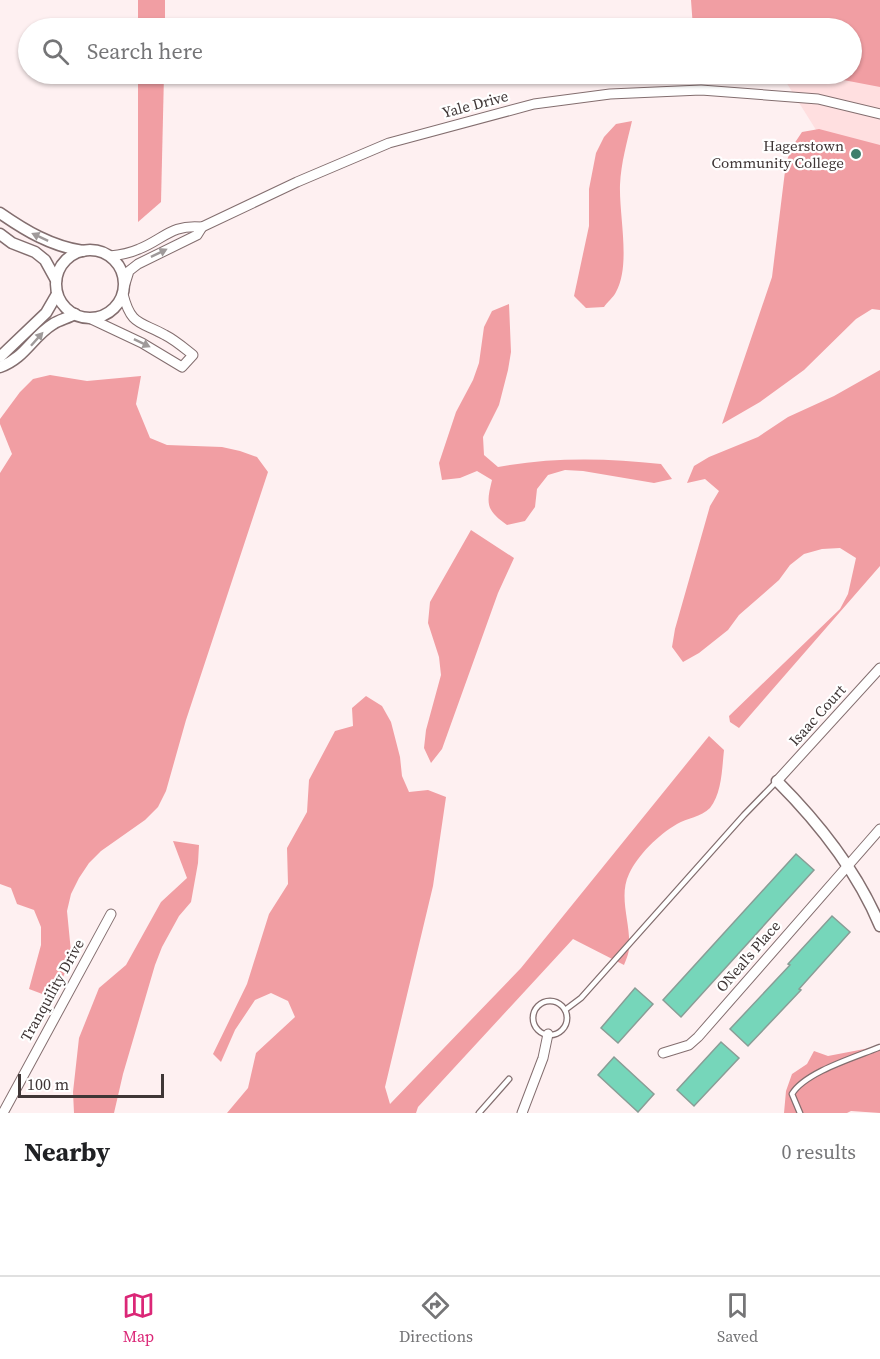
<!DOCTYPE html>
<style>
:root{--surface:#fff;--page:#f2f2f2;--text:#202124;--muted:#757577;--line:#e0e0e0;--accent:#db2777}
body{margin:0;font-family:"Source Serif 4",serif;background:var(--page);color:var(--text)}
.scale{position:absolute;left:18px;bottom:15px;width:146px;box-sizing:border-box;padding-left:6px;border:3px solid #3f3636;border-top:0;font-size:16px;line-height:21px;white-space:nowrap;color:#3f3636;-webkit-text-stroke:4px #fff;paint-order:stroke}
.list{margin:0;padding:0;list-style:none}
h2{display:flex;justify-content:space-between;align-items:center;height:78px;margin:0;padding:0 24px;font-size:26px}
h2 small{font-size:20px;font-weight:400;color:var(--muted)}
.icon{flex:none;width:33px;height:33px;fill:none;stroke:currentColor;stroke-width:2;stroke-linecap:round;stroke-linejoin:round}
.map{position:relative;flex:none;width:880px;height:1113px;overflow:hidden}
.search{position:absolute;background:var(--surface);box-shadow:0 2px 4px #0004;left:18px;right:18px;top:18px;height:66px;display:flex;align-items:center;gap:15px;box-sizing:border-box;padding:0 21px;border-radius:33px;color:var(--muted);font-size:22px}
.sheet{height:162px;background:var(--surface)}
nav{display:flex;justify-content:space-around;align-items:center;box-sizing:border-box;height:84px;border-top:2px solid var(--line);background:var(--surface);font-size:16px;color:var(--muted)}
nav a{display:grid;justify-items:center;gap:3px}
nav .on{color:var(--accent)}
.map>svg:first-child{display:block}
</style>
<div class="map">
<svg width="880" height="1113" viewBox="0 0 880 1113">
<rect width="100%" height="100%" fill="#fef0f1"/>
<!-- built -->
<polygon fill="#ffdfe0" points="880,0 880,232 781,74 852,74 852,28"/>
<!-- forest -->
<g fill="#f19ea3">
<rect x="138" y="0" width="27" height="28"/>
<polygon points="691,0 880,0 880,87 812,74 852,74 852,28 693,28"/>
<polygon points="138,74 164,74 161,202 138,222"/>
<path d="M632 121C627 142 621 163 620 185 619 216 631 265 616 292 613 298 607 302 604 307L586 308 574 296 589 226V189L596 153 604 137 616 124Z"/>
<polygon points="819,129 880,145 880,310 872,309 856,319 804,370 760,402 722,424 772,277 786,163 792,147 802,132"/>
<path d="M509 304 511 352 508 370 499 405 483 437 484 455 498 467C551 457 607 458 661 464L672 479 654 483 583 471 565 470 548 475 537 489 535 507 525 521 507 525C486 510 486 504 492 480L477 471 460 478 442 480 439 463 456 412 473 380 479 363 484 327 492 311Z"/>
<polygon points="880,370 880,566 739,728 730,722 729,716 840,609 848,594 856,558 840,548 822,549 804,554 790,565 779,580 739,615 728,630 699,653 683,662 672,647 675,629 710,506 719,491 705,479 687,483 694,466 709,457 758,437 788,417 834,396"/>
<polygon points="50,375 87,381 141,376 136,404 150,438 167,445 222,447 240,451 257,457 268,472 186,720 166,791 158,807 145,820 101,851 89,863 79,878 71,894 67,911 71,952 67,969 59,985 45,995 29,989 41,945 41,927 34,910 17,904 11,888 0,884 0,473 12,454 0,424 0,419 20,392 33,379"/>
<polygon points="471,530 514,558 498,593 442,749 431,763 424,748 426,730 441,675 439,657 428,623 430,602"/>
<path d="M366 696 382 706 391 722 400 757 402 776 409 792 428 790 446 797 433 886 385 1087 390 1104 521 968 709 736 724 750C722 768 722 793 710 808 701 817 687 818 677 824 658 835 638 855 629 874 618 897 631 923 629 948 629 953 626 960 624 965L573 939 418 1107 416 1113H227L248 1088 256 1053 295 1017 288 1001 271 993 255 1000 235 1030 221 1062 213 1054 247 984 269 914 288 884 287 848 307 812 309 780 335 731 353 726 352 708Z"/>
<polygon points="173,841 199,845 198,863 191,902 179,916 162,947 155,965 123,1074 114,1113 74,1113 73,1092 79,1038 99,988 126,965 161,902 187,878"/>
<polygon points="880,1046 880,1113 851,1111 847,1113 784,1113 786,1091 792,1074 807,1064 814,1051 828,1056"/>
</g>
<!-- building -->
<g fill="#76d6ba" stroke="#899d96" stroke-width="1.5">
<polygon points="796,854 814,870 681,1017 663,1000"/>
<polygon points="832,916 850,932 799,989 801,990 748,1046 730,1029 790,965 788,964"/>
<polygon points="635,988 653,1004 618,1043 601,1028"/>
<polygon points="721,1042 739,1058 694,1106 677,1090"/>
<polygon points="614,1057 654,1094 638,1112 598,1075"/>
</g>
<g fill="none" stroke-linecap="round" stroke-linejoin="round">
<defs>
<g id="service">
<circle cx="550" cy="1018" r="17"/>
<polyline points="565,1010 581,998 744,815 777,781"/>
<polyline points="479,1113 509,1079"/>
<path d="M800 1113 792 1094C805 1072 856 1057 880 1047"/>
</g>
<g id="minor">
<path d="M110 256C120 255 130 253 139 249 164 239 171 224 202 227L297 182 389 143 534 104 610 94 701 90 818 99 880 114"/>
<polyline points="124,287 129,271 138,264 197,235 202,227"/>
<path d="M89 318 142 343 182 367 193 355C184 348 175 340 165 335 140 321 131 326 123 294"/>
<polyline points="777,781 880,668"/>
<polyline points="663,1053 689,1045 698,1037 880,829"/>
<polyline points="3,1113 111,914"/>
<polyline points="522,1113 543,1058 548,1034"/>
</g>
<g id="tertiary">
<path d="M0 213C26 231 51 246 83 251"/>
<polyline points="0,234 12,243 35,252 45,260 56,280"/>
<circle cx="90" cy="284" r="34"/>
<polyline points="0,357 46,313 57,294"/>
<path d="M0 367C25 358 32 337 53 324 59 320 68 318 75 314"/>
<path d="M777 781C819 823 857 871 880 926"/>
</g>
</defs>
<!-- service casing -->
<use href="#service" stroke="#836e6f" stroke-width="7"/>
<!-- minor casing -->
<use href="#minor" stroke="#836e6f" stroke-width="11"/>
<!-- tertiary casing -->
<use href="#tertiary" stroke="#836e6f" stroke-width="13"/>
<!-- service -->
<use href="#service" stroke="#fff" stroke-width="4.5"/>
<!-- minor -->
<use href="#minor" stroke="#fff" stroke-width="9"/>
<!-- tertiary -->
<use href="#tertiary" stroke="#fff" stroke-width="10"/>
</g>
<!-- one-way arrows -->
<defs><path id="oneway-solid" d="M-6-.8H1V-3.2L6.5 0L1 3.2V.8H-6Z" transform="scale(1.5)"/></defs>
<g fill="#9f9a9a">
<use href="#oneway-solid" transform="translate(40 237) rotate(-155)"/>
<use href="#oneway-solid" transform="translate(159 253) rotate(-26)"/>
<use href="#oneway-solid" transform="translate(37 339) rotate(-48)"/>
<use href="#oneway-solid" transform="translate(142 343) rotate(26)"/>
</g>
<!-- markers -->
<circle fill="#3e7e6c" stroke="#fff" stroke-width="2" cx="856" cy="154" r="6"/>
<g text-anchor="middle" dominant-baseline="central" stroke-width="4.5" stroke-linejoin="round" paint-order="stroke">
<!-- street labels -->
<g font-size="15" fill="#3f3636" stroke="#fff">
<text transform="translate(475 104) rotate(-15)">Yale Drive</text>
<text transform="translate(817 715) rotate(-48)">Isaac Court</text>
<text transform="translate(748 956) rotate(-49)">ONeal's Place</text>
<text transform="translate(52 990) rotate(-61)">Tranquility Drive</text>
</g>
<!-- poi labels -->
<g font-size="15" fill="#3f3636" stroke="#fff" text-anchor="end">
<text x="844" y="145">Hagerstown<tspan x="844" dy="17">Community College</tspan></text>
</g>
</g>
</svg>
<div class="scale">100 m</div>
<div class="search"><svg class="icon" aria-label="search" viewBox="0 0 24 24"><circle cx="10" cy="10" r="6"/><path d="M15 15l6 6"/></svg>Search here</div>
</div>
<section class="sheet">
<h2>Nearby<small>0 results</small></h2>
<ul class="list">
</ul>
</section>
<nav>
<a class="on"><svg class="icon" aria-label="map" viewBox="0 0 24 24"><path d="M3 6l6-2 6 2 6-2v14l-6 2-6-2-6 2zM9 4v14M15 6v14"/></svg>Map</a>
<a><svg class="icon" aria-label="directions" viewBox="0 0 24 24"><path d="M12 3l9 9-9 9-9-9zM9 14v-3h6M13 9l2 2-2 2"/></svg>Directions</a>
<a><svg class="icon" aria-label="saved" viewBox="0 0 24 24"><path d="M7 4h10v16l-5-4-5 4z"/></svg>Saved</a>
</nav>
